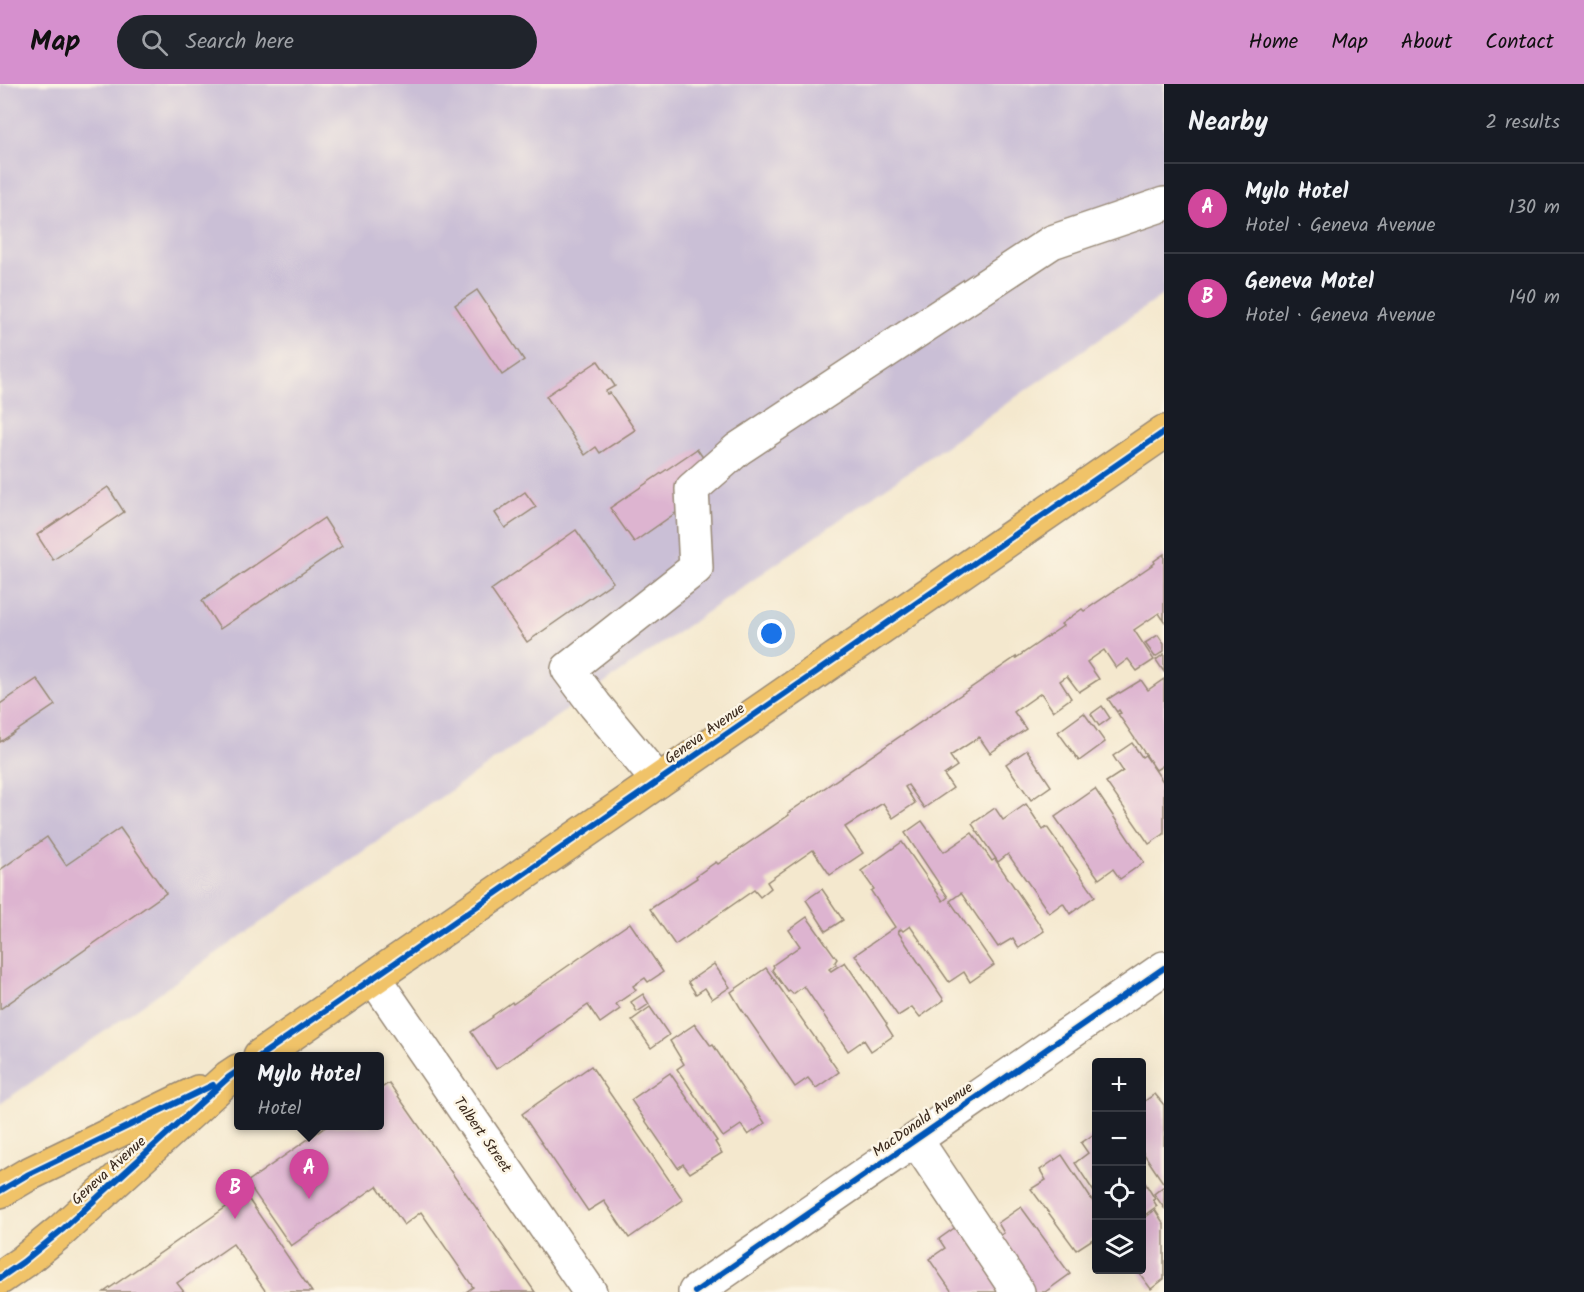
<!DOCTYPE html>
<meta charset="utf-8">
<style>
:root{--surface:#171b24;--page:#20242c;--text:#f1f3f6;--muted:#9ea1a6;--line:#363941;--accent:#d690ce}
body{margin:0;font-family:Kalam,sans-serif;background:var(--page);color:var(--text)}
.controls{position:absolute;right:18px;bottom:18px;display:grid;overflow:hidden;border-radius:6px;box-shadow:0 6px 24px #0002}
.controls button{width:54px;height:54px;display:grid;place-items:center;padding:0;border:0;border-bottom:2px solid var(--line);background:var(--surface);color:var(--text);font:30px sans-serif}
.you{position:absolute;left:772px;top:550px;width:21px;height:21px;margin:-15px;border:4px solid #fff;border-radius:50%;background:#1a73e8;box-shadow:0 0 0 9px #1a73e833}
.badge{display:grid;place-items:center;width:39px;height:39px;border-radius:50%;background:var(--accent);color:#fff;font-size:20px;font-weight:700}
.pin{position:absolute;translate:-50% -50px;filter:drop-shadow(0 2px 3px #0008)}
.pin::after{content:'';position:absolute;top:32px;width:21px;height:18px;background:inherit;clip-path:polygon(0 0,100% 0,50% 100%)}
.popup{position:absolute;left:234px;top:968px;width:150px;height:78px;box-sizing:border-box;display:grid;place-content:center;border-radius:6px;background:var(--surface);filter:drop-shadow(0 2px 4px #0005);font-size:20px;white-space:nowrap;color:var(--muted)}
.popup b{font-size:22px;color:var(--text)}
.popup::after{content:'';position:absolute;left:50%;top:100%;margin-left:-12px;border:12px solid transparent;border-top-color:var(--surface)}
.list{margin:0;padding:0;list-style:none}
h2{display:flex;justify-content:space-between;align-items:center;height:78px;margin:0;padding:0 24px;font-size:26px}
h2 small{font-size:20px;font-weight:400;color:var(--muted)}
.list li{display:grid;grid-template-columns:39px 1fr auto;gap:18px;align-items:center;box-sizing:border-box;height:90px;padding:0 24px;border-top:2px solid var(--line)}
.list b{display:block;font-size:22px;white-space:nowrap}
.list p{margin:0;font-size:20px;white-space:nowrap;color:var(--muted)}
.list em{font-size:20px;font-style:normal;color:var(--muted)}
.icon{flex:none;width:33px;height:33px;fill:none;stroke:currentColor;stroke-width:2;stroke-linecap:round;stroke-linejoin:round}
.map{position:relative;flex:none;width:1164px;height:1208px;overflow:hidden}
header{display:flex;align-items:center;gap:36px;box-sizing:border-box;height:84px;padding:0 30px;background:var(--accent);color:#111}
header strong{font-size:28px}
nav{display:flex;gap:33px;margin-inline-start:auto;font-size:21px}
.search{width:420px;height:54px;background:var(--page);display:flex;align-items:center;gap:15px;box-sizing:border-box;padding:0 21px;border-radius:33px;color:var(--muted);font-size:22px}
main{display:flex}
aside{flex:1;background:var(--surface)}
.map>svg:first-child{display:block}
</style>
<header>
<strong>Map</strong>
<div class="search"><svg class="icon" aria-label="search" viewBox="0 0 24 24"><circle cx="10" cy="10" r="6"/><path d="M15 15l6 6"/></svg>Search here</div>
<nav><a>Home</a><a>Map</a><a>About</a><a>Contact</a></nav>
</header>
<main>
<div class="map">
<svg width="1164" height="1208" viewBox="0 0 1164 1208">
<rect width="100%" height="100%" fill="#fcf5e5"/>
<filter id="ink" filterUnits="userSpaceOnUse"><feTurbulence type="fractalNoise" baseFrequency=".0167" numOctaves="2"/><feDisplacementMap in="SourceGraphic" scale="12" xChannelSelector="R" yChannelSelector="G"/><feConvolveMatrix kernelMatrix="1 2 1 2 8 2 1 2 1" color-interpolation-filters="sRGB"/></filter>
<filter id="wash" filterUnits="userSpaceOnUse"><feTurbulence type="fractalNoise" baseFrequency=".008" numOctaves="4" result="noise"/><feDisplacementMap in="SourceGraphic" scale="24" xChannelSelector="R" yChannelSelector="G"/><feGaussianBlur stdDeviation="1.35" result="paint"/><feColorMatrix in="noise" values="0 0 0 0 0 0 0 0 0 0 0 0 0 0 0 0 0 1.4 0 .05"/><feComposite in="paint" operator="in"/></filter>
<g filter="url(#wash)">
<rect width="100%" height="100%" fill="#f4e8ce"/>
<!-- industrial -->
<polygon fill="#cabfd6" points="0,0 1164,0 1164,210 0,1020"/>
<g id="blocks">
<!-- building -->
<g fill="#ddb4d0">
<polygon points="477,206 524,276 502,291 455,221"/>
<polygon points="598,277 615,302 606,307 607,310 610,309 635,346 600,369 596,363 585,371 546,312"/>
<polygon points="697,365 720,398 634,458 610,424"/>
<polygon points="108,403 124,428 53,476 37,451"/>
<polygon points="525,408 536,423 505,444 495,429"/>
<polygon points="324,434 342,462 220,545 202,517"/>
<polygon points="576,446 613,498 527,558 491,506"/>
<polygon points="1164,470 1164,537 1159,529 1134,546 1154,576 1137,587 1128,575 1116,584 1104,566 1087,578 1099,595 1079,608 1067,592 1060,597 1071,614 1053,627 1041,609 1014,628 1026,645 990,669 979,653 950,672 957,682 944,691 953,704 924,724 908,701 905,703 915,719 893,734 883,719 845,743 863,769 830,791 813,766 767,798 771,804 760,813 754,806 675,861 650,825 697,794 696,792 716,778 718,780 789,731 788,729 1016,573 1016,574 1063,542 1061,540 1082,525 1084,527 1155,479 1154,477"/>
<polygon points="1158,551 1164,560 1164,567 1155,573 1145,559"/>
<polygon points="1164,570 1164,588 1156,576"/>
<polygon points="37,595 55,621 0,658 0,620"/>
<polygon points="1164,595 1164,681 1156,686 1118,630 1121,629 1119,626 1117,628 1108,615 1119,608 1120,609 1141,596 1148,606"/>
<polygon points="1102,622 1110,634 1099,642 1091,630"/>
<polygon points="1084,629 1105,658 1079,677 1058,648"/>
<polygon points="1132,659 1142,673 1145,671 1164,699 1164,750 1149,760 1106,698 1123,687 1113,672"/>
<polygon points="1027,666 1051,702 1031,716 1006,680"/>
<polygon points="1095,705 1144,778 1120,795 1113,785 1099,795 1055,733"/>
<polygon points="1026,720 1043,746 1047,743 1095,812 1070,830 1063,819 1049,829 1008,770 998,778 972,740 995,724 1003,736"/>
<polygon points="922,737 944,768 972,749 992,777 995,775 1044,847 1019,864 1013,854 998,863 961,809 950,817 994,881 970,898 964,888 949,898 910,842 903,847 901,845 898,848 944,916 920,933 912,923 898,932 855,871 895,843 871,807 874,805 861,787 902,758 943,817 948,813 905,749"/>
<polygon points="120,744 166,809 0,925 0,786 47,753 66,781"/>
<polygon points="822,805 843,836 826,847 806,816"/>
<polygon points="807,833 837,875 835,878 836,880 829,885 831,887 845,878 887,940 886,941 893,952 871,967 864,956 848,967 804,902 793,910 790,907 788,908 772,886 774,883 773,881 800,862 789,846"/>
<polygon points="630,839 663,888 648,898 645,894 633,902 636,906 616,920 620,925 600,939 588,921 496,985 471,948 493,933 492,932 512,918 513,920"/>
<polygon points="714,880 730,903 712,915 705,904 696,910 688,898"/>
<polygon points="766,884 839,988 816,1004 808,994 795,1003 740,923 731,908"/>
<polygon points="643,910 649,920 637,928 631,918"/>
<polygon points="650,923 669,951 651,964 632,936"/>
<polygon points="695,940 711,962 713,961 765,1039 748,1051 741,1041 723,1053 677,985 684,980 670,957"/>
<polygon points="591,982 683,1116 629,1154 604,1117 588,1127 522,1030"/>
<polygon points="670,989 717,1057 715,1058 722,1069 690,1089 683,1080 678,1084 631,1016"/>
<polygon points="389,999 535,1208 466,1208 473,1203 421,1128 404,1141 377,1102 291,1162 247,1098 327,1042 380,1042 380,1005"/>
<polygon points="1155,1010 1164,1021 1164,1100 1142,1067 1142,1019"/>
<polygon points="1096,1049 1096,1111 1075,1079 1088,1069 1081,1059"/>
<polygon points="1062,1071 1096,1122 1096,1153 1076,1166 1031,1105 1046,1096 1040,1086"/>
<polygon points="1142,1094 1155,1115 1153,1116 1157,1122 1142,1133"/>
<polygon points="1164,1102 1164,1124 1154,1110"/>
<polygon points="245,1110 312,1208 266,1208 233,1160 177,1199 184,1208 104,1208"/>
<polygon points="1021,1123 1070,1190 1045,1208 1029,1208 990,1158 1004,1149 998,1139"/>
<polygon points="1155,1126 1164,1140 1164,1195 1151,1205 1137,1186 1142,1186 1142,1136"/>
<polygon points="960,1140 1008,1208 952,1208 929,1175 945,1164 939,1155"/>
</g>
</g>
</g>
<g filter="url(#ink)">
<use href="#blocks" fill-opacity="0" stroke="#988976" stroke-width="1.5"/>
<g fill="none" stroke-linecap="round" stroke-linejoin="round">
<defs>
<g id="minor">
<polyline points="658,697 595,621 568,585 696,484 692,405 738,365 1052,158 1164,120"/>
<polyline points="374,894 590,1208"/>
<polyline points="916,1056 1018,1208"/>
<polyline points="695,1208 1164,884"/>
</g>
<g id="major">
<polyline points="260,972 1164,348"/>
<polyline points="0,1107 27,1091 198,1008"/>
<polyline points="0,1194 23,1178 62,1146 229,993 238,987"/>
</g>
</defs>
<!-- minor casing -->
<use href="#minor" stroke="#988976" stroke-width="36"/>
<!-- major casing -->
<use href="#major" stroke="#988976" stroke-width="36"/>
<!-- minor -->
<use href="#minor" stroke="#fff" stroke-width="33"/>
<!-- major -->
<use href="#major" stroke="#f0c369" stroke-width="33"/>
<defs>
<g id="cycleway">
<polyline points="260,972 1164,348"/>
<polyline points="0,1107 27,1091 213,1001"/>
<polyline points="0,1194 23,1178 62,1146 229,993 238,987"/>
<polyline points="695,1208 1164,884"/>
</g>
</defs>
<!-- cycleway casing -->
<use href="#cycleway" stroke="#fcf5e5" stroke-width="10"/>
<!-- cycleway -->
<use href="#cycleway" stroke="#0057b8" stroke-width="6"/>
</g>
</g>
<g text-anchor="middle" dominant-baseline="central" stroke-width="5" stroke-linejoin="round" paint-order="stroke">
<!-- street labels -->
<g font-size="15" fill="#3b2a1e" stroke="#fcf5e5">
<text transform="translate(705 650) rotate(-35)">Geneva Avenue</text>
<text transform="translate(923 1036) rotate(-35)">MacDonald Avenue</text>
<text transform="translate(482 1051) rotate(55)">Talbert Street</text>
<text transform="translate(109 1087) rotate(-42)">Geneva Avenue</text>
</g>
</g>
</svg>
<div class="controls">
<button>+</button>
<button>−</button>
<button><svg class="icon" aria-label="locate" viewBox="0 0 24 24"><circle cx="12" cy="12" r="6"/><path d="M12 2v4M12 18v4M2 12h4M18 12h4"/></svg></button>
<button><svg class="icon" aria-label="layers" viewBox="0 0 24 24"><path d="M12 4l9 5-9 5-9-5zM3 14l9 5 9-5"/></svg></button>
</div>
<div class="you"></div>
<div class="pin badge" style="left:309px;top:1115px;background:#d1479c">A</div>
<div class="popup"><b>Mylo Hotel</b>Hotel</div>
<div class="pin badge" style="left:235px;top:1135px;background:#d1479c">B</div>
</div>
<aside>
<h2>Nearby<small>2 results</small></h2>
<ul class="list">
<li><span class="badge" style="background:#d1479c">A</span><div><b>Mylo Hotel</b><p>Hotel · Geneva Avenue</p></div><em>130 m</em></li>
<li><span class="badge" style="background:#d1479c">B</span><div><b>Geneva Motel</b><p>Hotel · Geneva Avenue</p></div><em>140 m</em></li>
</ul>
</aside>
</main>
